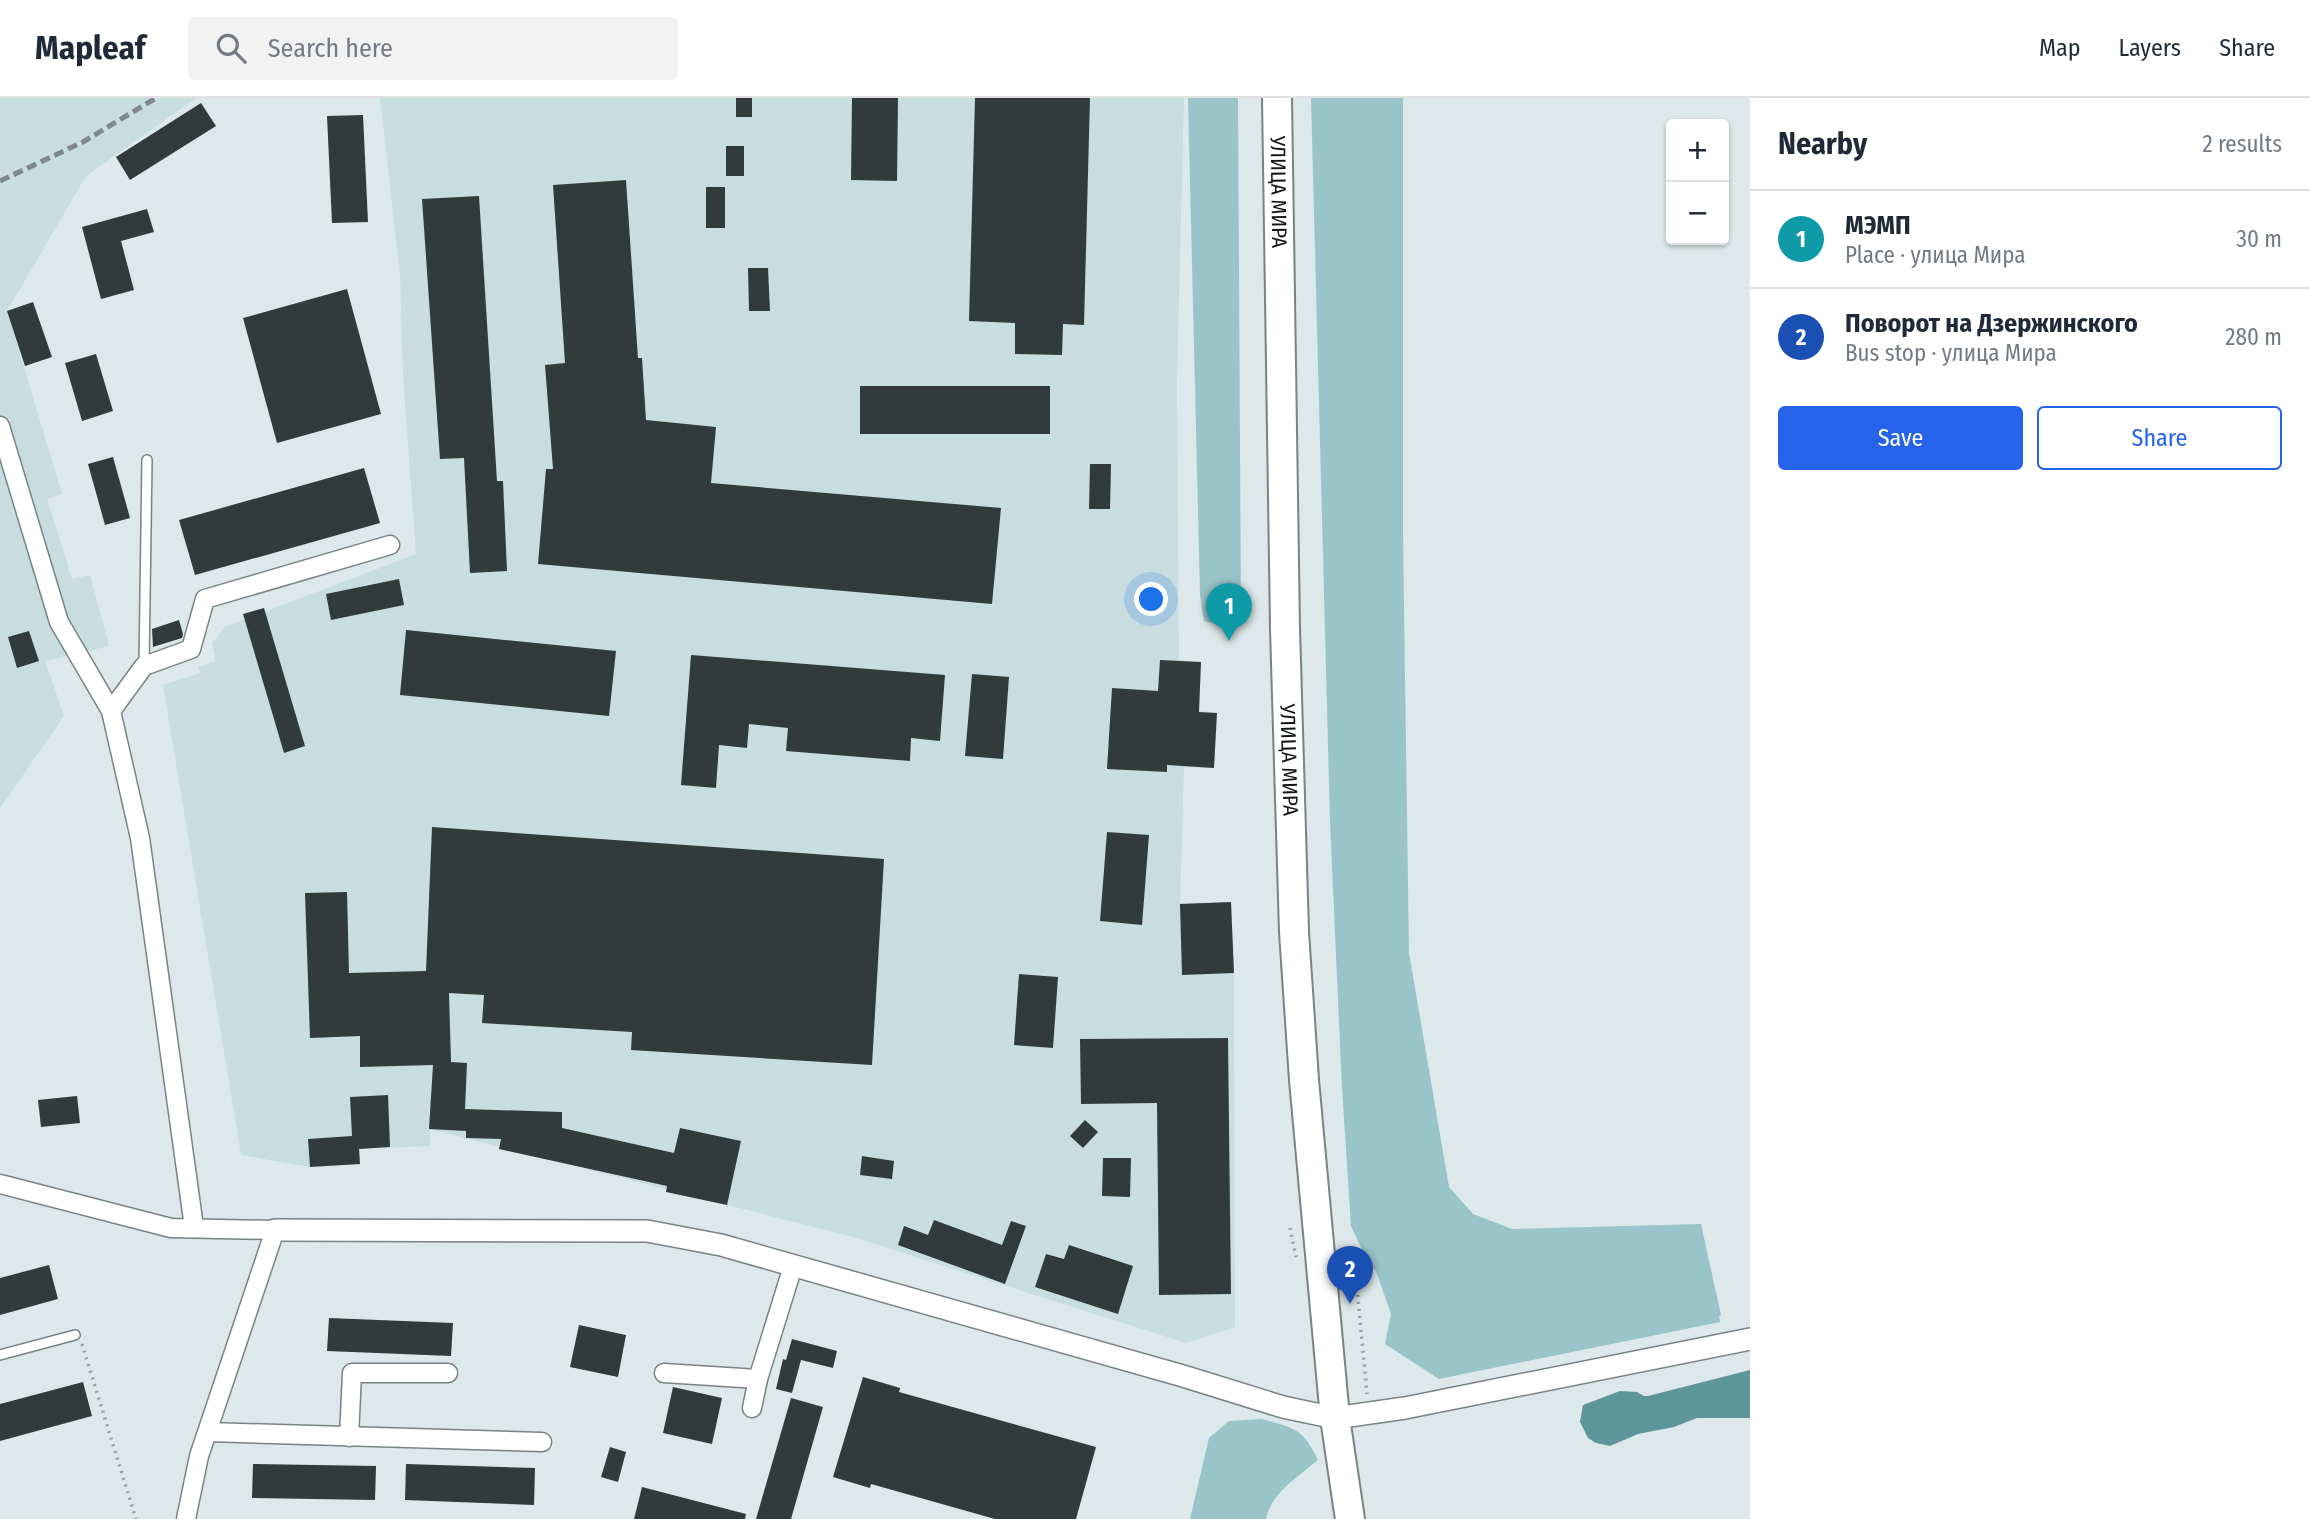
<!DOCTYPE html>
<meta charset="utf-8">
<style>
:root{--surface:#fff;--page:#f2f2f3;--text:#1f2937;--muted:#747a83;--line:#e0e1e3;--accent:#2563eb}
body{margin:0;font-family:"Fira Sans Condensed",sans-serif;background:var(--page);color:var(--text)}
.controls{position:absolute;right:21px;top:21px;display:grid;overflow:hidden;border-radius:7px;box-shadow:0 2px 5px #0004}
.controls button{width:63px;height:63px;display:grid;place-items:center;padding:0;border:0;border-bottom:2px solid var(--line);background:var(--surface);color:var(--text);font:35px sans-serif}
.you{position:absolute;left:1152px;top:502px;width:24px;height:24px;margin:-18px;border:5px solid #fff;border-radius:50%;background:#1a73e8;box-shadow:0 0 0 10px #1a73e833}
.badge{display:grid;place-items:center;width:46px;height:46px;border-radius:50%;background:var(--accent);color:#fff;font-size:23px;font-weight:700}
.pin{position:absolute;translate:-50% -58px;filter:drop-shadow(0 2px 4px #0008)}
.pin::after{content:'';position:absolute;top:37px;width:24px;height:21px;background:inherit;clip-path:polygon(0 0,100% 0,50% 100%)}
.list{margin:0;padding:0;list-style:none}
h2{display:flex;justify-content:space-between;align-items:center;height:91px;margin:0;padding:0 28px;font-size:30px}
h2 small{font-size:23px;font-weight:400;color:var(--muted)}
.list li{display:grid;grid-template-columns:46px 1fr auto;gap:21px;align-items:center;box-sizing:border-box;height:98px;padding:0 28px;border-top:2px solid var(--line)}
.list b{display:block;font-size:26px;white-space:nowrap}
.list p{margin:0;font-size:23px;white-space:nowrap;color:var(--muted)}
.list em{font-size:23px;font-style:normal;color:var(--muted)}
.actions{display:flex;gap:14px;padding:21px 28px}
.actions a{flex:1;padding:16px 0;border:2px solid var(--accent);border-radius:7px;text-align:center;font-size:24px;color:var(--accent)}
.actions .main{background:var(--accent);color:#fff}
.icon{flex:none;width:38px;height:38px;fill:none;stroke:currentColor;stroke-width:2;stroke-linecap:round;stroke-linejoin:round}
.map{position:relative;flex:none;width:1750px;height:1421px;overflow:hidden}
header{display:flex;align-items:center;gap:42px;box-sizing:border-box;height:98px;padding:0 35px;background:var(--surface);border-bottom:2px solid var(--line)}
header strong{font-size:33px}
nav{display:flex;gap:38px;margin-inline-start:auto;font-size:24px}
.search{width:490px;height:63px;background:var(--page);display:flex;align-items:center;gap:18px;box-sizing:border-box;padding:0 24px;border-radius:7px;color:var(--muted);font-size:26px}
main{display:flex}
aside{flex:1;background:var(--surface)}
.map>svg:first-child{display:block}
</style>
<header>
<strong>Mapleaf</strong>
<div class="search"><svg class="icon" aria-label="search" viewBox="0 0 24 24"><circle cx="10" cy="10" r="6"/><path d="M15 15l6 6"/></svg>Search here</div>
<nav><a>Map</a><a>Layers</a><a>Share</a></nav>
</header>
<main>
<div class="map">
<svg width="1750" height="1421" viewBox="0 0 1750 1421">
<rect width="100%" height="100%" fill="#dce8e9"/>
<!-- built -->
<g fill="#c8dddf">
<polygon points="0,0 196,0 86,78 7,213 62,396 47,401 72,481 90,477 109,548 45,563 64,618 0,710"/>
<polygon points="380,0 1184,0 1177,282 1179,562 1201,564 1199,613 1217,615 1214,670 1184,669 1180,805 1231,804 1234,875 1235,1229 1186,1245 853,1139 430,1031 430,1048 360,1051 360,1066 310,1069 241,1057 163,587 200,575 198,569 216,563 212,545 225,529 416,456 403,278 400,176"/>
</g>
<!-- green -->
<g fill="#99c4c9">
<polygon points="1188,0 1238,0 1241,522 1220,527 1204,523 1200,496"/>
<polygon points="1311,0 1403,0 1403,440 1409,855 1449,1089 1473,1116 1512,1131 1701,1126 1721,1217 1719,1218 1720,1224 1439,1281 1385,1246 1391,1216 1376,1173 1366,1160 1351,1128 1342,990 1330,724"/>
<path d="M1262 1321C1294 1330 1303 1330 1318 1362 1299 1378 1271 1395 1266 1421H1190L1209 1340 1229 1323Z"/>
</g>
<!-- water -->
<polygon fill="#5e959b" points="1750,1272 1750,1320 1697,1320 1674,1329 1638,1336 1610,1348 1596,1345 1588,1340 1580,1324 1583,1307 1620,1293 1637,1294 1644,1298 1648,1298"/>
<!-- building -->
<g fill="#323b3c">
<rect x="736" y="0" width="16" height="19"/>
<polygon points="852,0 898,0 897,83 851,82"/>
<polygon points="975,0 1090,0 1084,227 1063,226 1062,257 1015,256 1015,225 969,223"/>
<polygon points="201,5 216,28 130,82 116,59"/>
<polygon points="363,17 368,124 332,125 327,18"/>
<rect x="726" y="48" width="18" height="30"/>
<polygon points="626,82 638,260 642,260 646,322 716,329 711,385 1001,410 992,506 538,466 546,371 553,371 545,267 565,265 553,87"/>
<rect x="706" y="89" width="19" height="41"/>
<polygon points="479,98 497,383 503,383 507,473 470,475 464,360 440,361 422,101"/>
<polygon points="147,111 154,134 121,143 134,192 101,201 82,129"/>
<polygon points="748,170 768,170 770,213 749,213"/>
<polygon points="347,191 381,316 277,345 243,220"/>
<polygon points="33,204 52,259 25,268 7,213"/>
<polygon points="96,256 113,313 82,323 65,265"/>
<rect x="860" y="288" width="190" height="48"/>
<polygon points="113,359 130,420 105,427 88,366"/>
<polygon points="1090,366 1111,366 1110,411 1089,411"/>
<polygon points="364,370 380,425 195,477 179,422"/>
<polygon points="399,481 404,507 331,522 326,496"/>
<polygon points="264,510 305,648 284,655 243,516"/>
<polygon points="179,522 183,536 182,540 153,549 152,531"/>
<polygon points="406,532 616,553 609,618 400,597"/>
<polygon points="29,533 39,563 17,570 8,539"/>
<polygon points="691,557 945,577 940,643 911,640 910,663 786,653 788,630 749,626 747,650 719,647 716,690 681,687"/>
<polygon points="1160,562 1201,564 1199,614 1217,615 1214,670 1167,667 1167,674 1107,671 1112,590 1158,593"/>
<polygon points="972,576 1009,579 1003,661 965,658"/>
<polygon points="432,729 884,761 872,967 631,952 632,934 482,925 484,897 449,895 451,964 467,965 465,1011 562,1014 562,1030 674,1055 680,1030 741,1043 727,1107 666,1094 667,1088 499,1051 501,1041 466,1040 466,1033 429,1031 433,967 360,969 360,938 310,940 305,795 347,794 349,875 426,873"/>
<polygon points="1107,734 1149,737 1142,827 1100,823"/>
<polygon points="1231,804 1234,875 1182,877 1180,806"/>
<polygon points="1019,876 1058,879 1053,950 1014,947"/>
<polygon points="1228,940 1231,1196 1159,1197 1157,1005 1081,1006 1080,941"/>
<polygon points="388,997 390,1049 359,1051 360,1066 310,1069 308,1041 352,1038 350,999"/>
<polygon points="77,998 80,1025 41,1029 38,1002"/>
<polygon points="1085,1022 1098,1034 1083,1050 1070,1038"/>
<polygon points="862,1058 894,1063 892,1081 860,1077"/>
<polygon points="1103,1060 1131,1060 1130,1099 1102,1098"/>
<polygon points="934,1122 1002,1147 1011,1123 1026,1128 1005,1186 898,1147 904,1128 928,1137"/>
<polygon points="1069,1147 1133,1168 1118,1216 1035,1189 1046,1156 1064,1161"/>
<polygon points="49,1167 58,1201 0,1217 0,1180"/>
<polygon points="329,1220 453,1225 451,1258 327,1253"/>
<polygon points="579,1227 626,1237 618,1279 570,1269"/>
<polygon points="792,1241 837,1253 833,1270 801,1262 792,1295 776,1291 783,1261 786,1262"/>
<polygon points="863,1279 900,1290 899,1294 1096,1349 1076,1421 995,1421 871,1386 870,1390 833,1379"/>
<polygon points="83,1284 92,1318 0,1343 0,1306"/>
<polygon points="673,1289 722,1300 712,1346 663,1335"/>
<polygon points="791,1300 823,1309 791,1421 756,1421"/>
<polygon points="610,1349 626,1354 618,1384 601,1379"/>
<polygon points="253,1366 376,1368 375,1402 252,1400"/>
<polygon points="406,1366 535,1370 534,1407 405,1402"/>
<polygon points="642,1389 746,1416 745,1421 634,1421"/>
</g>
<g fill="none" stroke-linecap="round" stroke-linejoin="round">
<defs>
<g id="service">
<polyline points="144,568 147,362"/>
<polyline points="0,1257 75,1237"/>
</g>
<g id="minor">
<polyline points="0,328 59,524 111,613 140,740 194,1129"/>
<polyline points="111,613 144,568 191,551 205,501 390,447"/>
<polyline points="0,1086 171,1130 275,1132 199,1358 186,1421"/>
<polyline points="664,1275 758,1281"/>
<polyline points="752,1310 758,1281 793,1168"/>
<polyline points="208,1334 542,1344"/>
<polyline points="349,1339 352,1275 448,1275"/>
</g>
<polyline id="tertiary" points="275,1132 647,1133 721,1147 1183,1278 1283,1309 1335,1320 1405,1310 1750,1241"/>
<g id="primary">
<path id="s1" d="M1277 0 1285 531 1294 834 1304 982 1335 1320 1350 1421"/>
</g>
</defs>
<!-- service casing -->
<use href="#service" stroke="#788384" stroke-width="12"/>
<!-- minor casing -->
<use href="#minor" stroke="#788384" stroke-width="21"/>
<!-- tertiary casing -->
<use href="#tertiary" stroke="#788384" stroke-width="24"/>
<!-- primary casing -->
<use href="#primary" stroke="#788384" stroke-width="32"/>
<!-- path -->
<g stroke="#98a1a2" stroke-width="3.5" stroke-dasharray="2 5" stroke-linecap="butt">
<polyline points="1290,1130 1296,1159"/>
<polyline points="1357,1190 1367,1296"/>
<polyline points="82,1246 136,1421"/>
</g>
<!-- service -->
<use href="#service" stroke="#fff" stroke-width="9"/>
<!-- minor -->
<use href="#minor" stroke="#fff" stroke-width="18"/>
<!-- tertiary -->
<use href="#tertiary" stroke="#fff" stroke-width="21"/>
<!-- primary -->
<use href="#primary" stroke="#fff" stroke-width="28"/>
<!-- rail -->
<polyline stroke="#808889" stroke-width="5" stroke-dasharray="10 5" stroke-linecap="butt" points="0,83 83,44 156,0"/>
</g>
<g text-anchor="middle" dominant-baseline="central" stroke-width="7" stroke-linejoin="round" paint-order="stroke">
<!-- street labels -->
<g font-size="21" fill="#101414" stroke="#dce8e9">
<text stroke="none"><textPath href="#s1" startOffset="94">УЛИЦА МИРА</textPath></text>
<text stroke="none"><textPath href="#s1" startOffset="662">УЛИЦА МИРА</textPath></text>
</g>
</g>
</svg>
<div class="controls">
<button>+</button>
<button>−</button>
</div>
<div class="you"></div>
<div class="pin badge" style="left:1229px;top:543px;background:#0f9aa8">1</div>
<div class="pin badge" style="left:1350px;top:1206px;background:#1a4fb4">2</div>
</div>
<aside>
<h2>Nearby<small>2 results</small></h2>
<ul class="list">
<li><span class="badge" style="background:#0f9aa8">1</span><div><b>МЭМП</b><p>Place · улица Мира</p></div><em>30 m</em></li>
<li><span class="badge" style="background:#1a4fb4">2</span><div><b>Поворот на Дзержинского</b><p>Bus stop · улица Мира</p></div><em>280 m</em></li>
</ul>
<div class="actions"><a class="main">Save</a><a>Share</a></div>
</aside>
</main>
